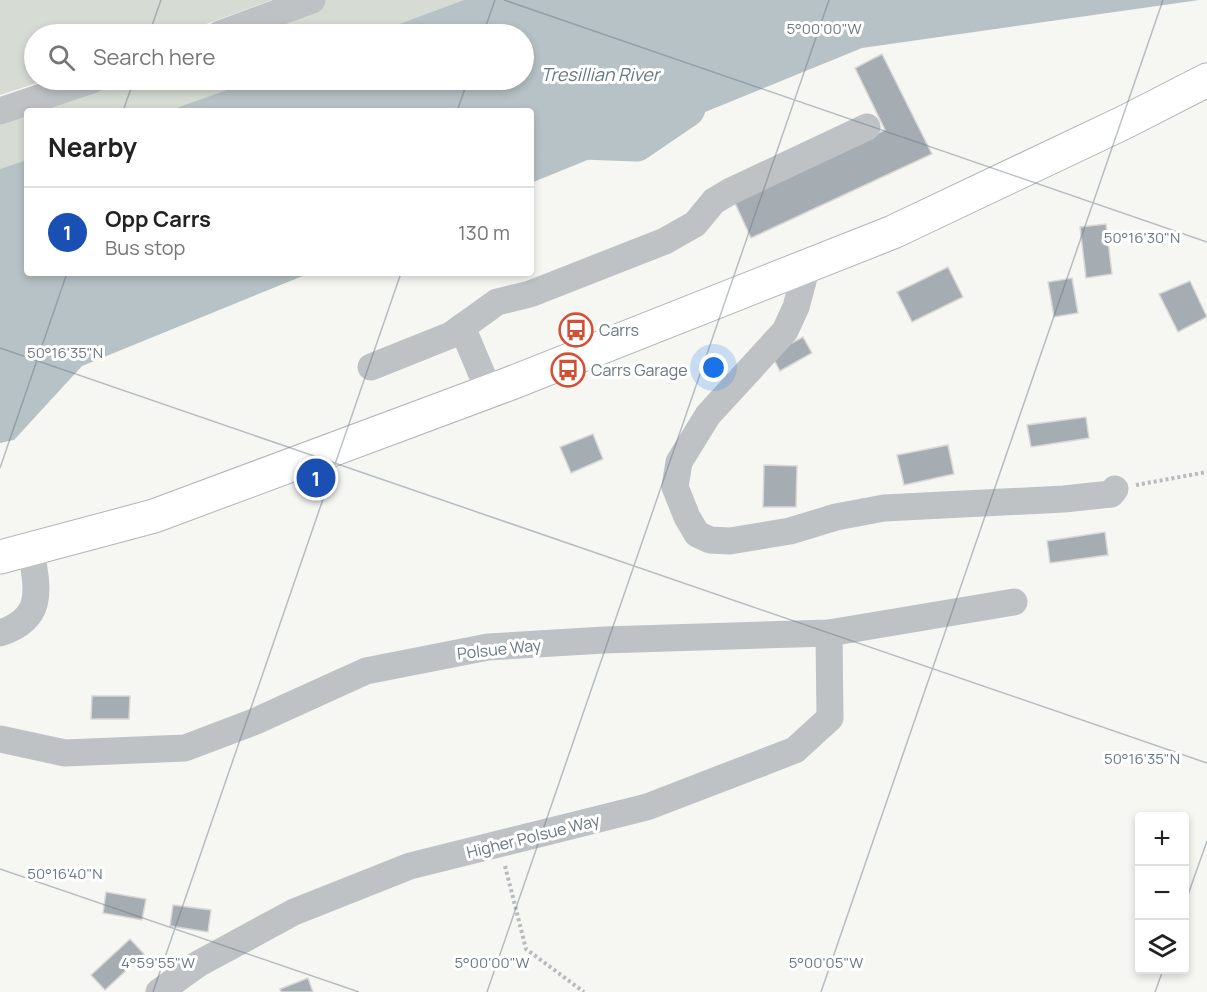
<!DOCTYPE html>
<meta charset="utf-8">
<style>
:root{--surface:#fff;--page:#f6f6f6;--text:#222;--muted:#767676;--line:#e0e0e0;--accent:#d45035}
body{margin:0;font-family:Manrope,sans-serif;background:var(--page);color:var(--text)}
.controls{position:absolute;right:18px;bottom:18px;display:grid;overflow:hidden;border-radius:6px;box-shadow:0 3px 9px #0003}
.controls button{width:54px;height:54px;display:grid;place-items:center;padding:0;border:0;border-bottom:2px solid var(--line);background:var(--surface);color:var(--text);font:30px sans-serif}
.you{position:absolute;left:714px;top:368px;width:21px;height:21px;margin:-15px;border:4px solid #fff;border-radius:50%;background:#1a73e8;box-shadow:0 0 0 9px #1a73e833}
.badge{display:grid;place-items:center;width:39px;height:39px;border-radius:50%;background:var(--accent);color:#fff;font-size:20px;font-weight:700}
.pin{position:absolute;translate:-50% -50%;border:3px solid #fff;box-shadow:0 2px 6px #0006}
.list{margin:0;padding:0;list-style:none}
h2{display:flex;justify-content:space-between;align-items:center;height:78px;margin:0;padding:0 24px;font-size:26px}
h2 small{font-size:20px;font-weight:400;color:var(--muted)}
.list li{display:grid;grid-template-columns:39px 1fr auto;gap:18px;align-items:center;box-sizing:border-box;height:90px;padding:0 24px;border-top:2px solid var(--line)}
.list b{display:block;font-size:22px;white-space:nowrap}
.list p{margin:0;font-size:20px;white-space:nowrap;color:var(--muted)}
.list em{font-size:20px;font-style:normal;color:var(--muted)}
.icon{flex:none;width:33px;height:33px;fill:none;stroke:currentColor;stroke-width:2;stroke-linecap:round;stroke-linejoin:round}
.map{position:relative;flex:none;width:1207px;height:992px;overflow:hidden}
.search{position:absolute;background:var(--surface);box-shadow:0 3px 9px #0003;left:24px;top:24px;width:510px;height:66px;display:flex;align-items:center;gap:15px;box-sizing:border-box;padding:0 21px;border-radius:33px;color:var(--muted);font-size:22px}
.panel{position:absolute;background:var(--surface);box-shadow:0 3px 9px #0003;left:24px;top:108px;width:510px;height:168px;border-radius:6px}
.map>svg:first-child{display:block}
</style>
<div class="map">
<svg width="1207" height="992" viewBox="0 0 1207 992">
<rect width="100%" height="100%" fill="#f6f6f3"/>
<!-- green -->
<g fill="#d6dbd3">
<polygon points="0,0 272,0 179,34 34,34 34,80 46,80 0,95"/>
<polygon points="326,0 750,0 686,87 425,80 251,111 27,111 27,190 0,215 0,120 110,80 524,80 524,34 232,34"/>
</g>
<!-- water -->
<g fill="#b6c2c5">
<polygon points="464,0 1199,0 862,48 531,183 531,111 168,111 255,80 524,80 524,34 373,34"/>
<polygon points="27,160 27,273 310,273 82,366 14,440 0,443 0,169"/>
</g>
<g fill="none" stroke-linecap="round" stroke-linejoin="round">
<!-- river -->
<polyline stroke="#b6c2c5" stroke-width="39" points="531,138 636,142 686,108"/>
</g>
<!-- building -->
<g fill="#a6adb2" stroke="#d8d8d6" stroke-width="1.5">
<polygon points="882,54 932,154 751,238 734,201 885,130 855,68"/>
<polygon points="1106,224 1112,274 1086,278 1080,227"/>
<polygon points="948,267 963,297 912,322 897,292"/>
<polygon points="1072,278 1078,313 1054,317 1048,282"/>
<polygon points="1190,281 1207,317 1178,332 1159,294"/>
<polygon points="803,337 812,353 780,371 771,354"/>
<polygon points="1086,417 1089,438 1031,447 1027,425"/>
<polygon points="593,434 603,459 571,473 560,447"/>
<polygon points="948,445 954,474 904,485 897,455"/>
<polygon points="764,465 797,466 796,507 763,507"/>
<polygon points="1105,532 1108,555 1050,563 1047,541"/>
<polygon points="92,696 130,696 129,719 91,719"/>
<polygon points="106,892 146,899 142,920 103,913"/>
<polygon points="173,905 211,910 208,932 170,926"/>
<polygon points="130,939 144,954 105,990 91,975"/>
<polygon points="308,978 313,992 281,992 280,989"/>
</g>
<g fill="none" stroke-linecap="round" stroke-linejoin="round">
<defs>
<polyline id="highway" points="0,557 154,516 506,385 893,232 1125,122 1207,80"/>
</defs>
<!-- highway casing -->
<use href="#highway" stroke="#b1b5b8" stroke-width="35"/>
<!-- path -->
<g stroke="#b8bbbd" stroke-width="4" stroke-dasharray="3 3" stroke-linecap="butt">
<polyline points="1136,485 1207,472"/>
<polyline points="505,866 526,949 584,992"/>
</g>
<!-- minor -->
<g stroke="#bec2c5" stroke-width="27">
<polyline points="220,34 312,0"/>
<polyline points="0,111 92,80"/>
<polyline points="807,266 796,307 785,331 708,415 679,462 675,487 687,517 697,534 710,540 730,541 790,531 836,517 884,508 1064,499 1111,494 1115,489"/>
<polyline points="462,327 489,391"/>
<polyline points="371,367 451,335 497,302 530,294 665,241 695,224 714,201 731,191 867,127"/>
<path d="M0 633C46 618 37 588 31 550"/>
<polyline points="0,739 65,753 185,748 256,721 366,671 488,647 604,640 829,633 1014,602"/>
<polyline points="159,992 198,964 294,912 410,866 647,807 795,750 830,718 829,633"/>
</g>
<!-- highway -->
<use href="#highway" stroke="#fff" stroke-width="33"/>
</g>
<!-- ticks -->
<path fill="none" stroke="#687882" stroke-width="1.5" stroke-opacity="0.45" d="M504 0 1207 242M149 34 161 0M483 34 495 0M123 111 134 80M457 111 468 80M0 348 1207 763M0 468 67 273M0 869 359 992M1184 906 1207 841M153 992 401 273M487 992 829 0M821 992 1163 0M1155 992 1163 970"/>
<!-- icons -->
<defs>
<symbol id="bus-ring" viewBox="-11 -11 22 22"><circle r="9.5" fill="#fff" stroke="#d45035" stroke-width="1.5"/><path d="M-5-6H5V4H4V6H2V4H-2V6H-4V4H-5ZM-3.5-4V0h7V-4ZM-3.5 1.2v1.5H-2V1.2ZM2 1.2v1.5H3.5V1.2Z" fill="#d45035"/></symbol>
</defs>
<g fill-rule="evenodd">
<use href="#bus-ring" x="557" y="311" width="38" height="38"/>
<use href="#bus-ring" x="549" y="351" width="38" height="38"/>
</g>
<g text-anchor="middle" dominant-baseline="central" stroke-width="6" stroke-linejoin="round" paint-order="stroke">
<!-- poi labels -->
<g font-size="16" fill="#687882" stroke="#fff" text-anchor="start">
<text x="599" y="330">Carrs</text>
<text x="591" y="370">Carrs Garage</text>
</g>
<!-- street labels -->
<g font-size="16" fill="#687882" stroke="#fff">
<text transform="translate(499 649) rotate(-6)">Polsue Way</text>
<text transform="translate(533 836) rotate(-14)">Higher Polsue Way</text>
</g>
<!-- water labels -->
<g font-size="18" font-style="italic" fill="#63797e" stroke="#fff">
<text x="600" y="74">Tresillian River</text>
</g>
</g>
<g font-size="15" text-anchor="middle" fill="#687882" stroke="#fff" stroke-width="6" stroke-linejoin="round" paint-order="stroke">
<text x="824" y="34">5°00'00"W</text>
<text x="1142" y="243">50°16'30"N</text>
<text x="65" y="358">50°16'35"N</text>
<text x="1142" y="764">50°16'35"N</text>
<text x="65" y="879">50°16'40"N</text>
<text x="158" y="968">4°59'55"W</text>
<text x="492" y="968">5°00'00"W</text>
<text x="826" y="968">5°00'05"W</text>
</g>
</svg>
<div class="controls">
<button>+</button>
<button>−</button>
<button><svg class="icon" aria-label="layers" viewBox="0 0 24 24"><path d="M12 4l9 5-9 5-9-5zM3 14l9 5 9-5"/></svg></button>
</div>
<div class="you"></div>
<div class="pin badge" style="left:316px;top:478px;background:#1a4fb4">1</div>
<div class="search"><svg class="icon" aria-label="search" viewBox="0 0 24 24"><circle cx="10" cy="10" r="6"/><path d="M15 15l6 6"/></svg>Search here</div>
<section class="panel">
<h2>Nearby<small></small></h2>
<ul class="list">
<li><span class="badge" style="background:#1a4fb4">1</span><div><b>Opp Carrs</b><p>Bus stop</p></div><em>130 m</em></li>
</ul>
</section>
</div>
